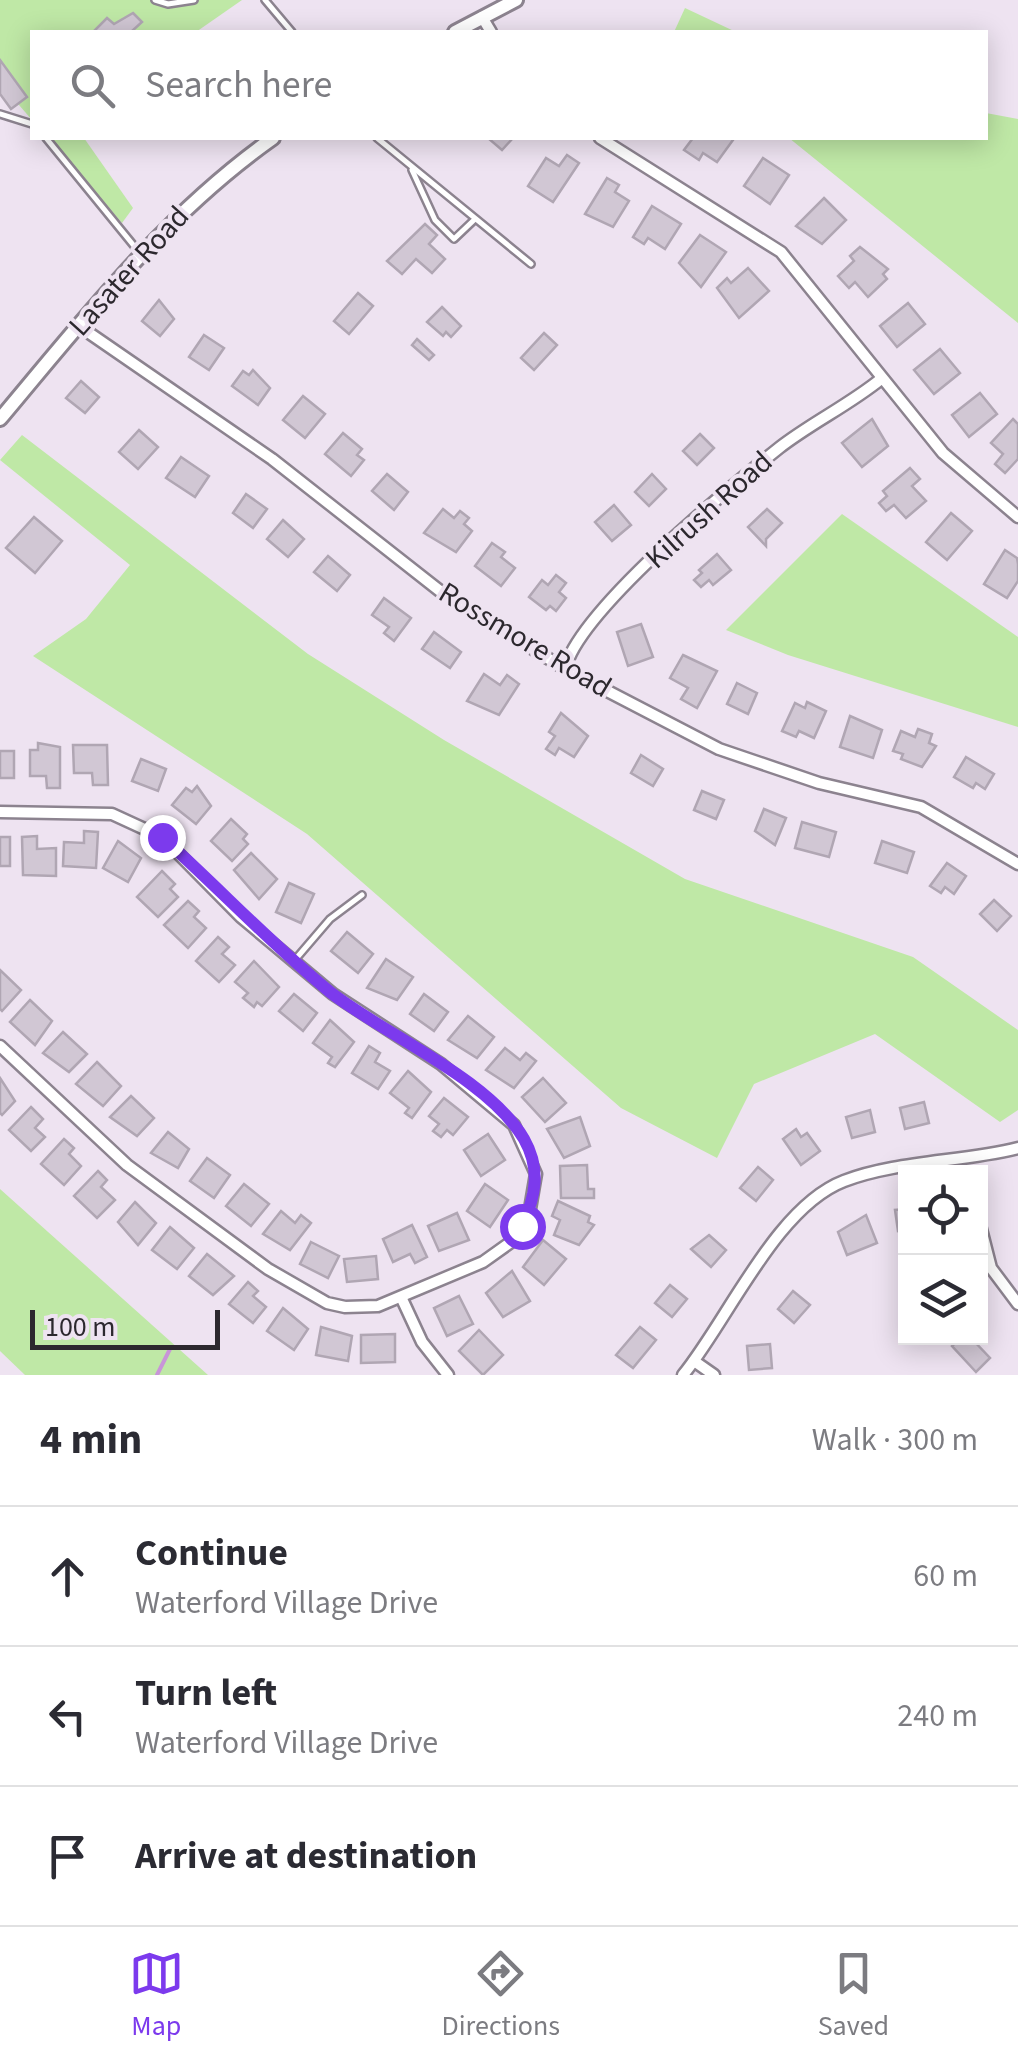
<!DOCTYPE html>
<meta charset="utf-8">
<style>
:root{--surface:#fff;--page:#f2f2f3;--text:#2b2b33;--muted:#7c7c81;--line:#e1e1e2;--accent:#7c3aed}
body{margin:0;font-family:"Source Sans 3",sans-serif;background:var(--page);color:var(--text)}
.controls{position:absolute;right:30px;bottom:30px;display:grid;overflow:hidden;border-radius:0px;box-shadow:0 5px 25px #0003}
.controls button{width:90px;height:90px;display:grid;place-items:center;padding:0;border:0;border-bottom:2px solid var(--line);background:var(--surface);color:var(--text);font:50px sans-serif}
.scale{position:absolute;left:30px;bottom:25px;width:190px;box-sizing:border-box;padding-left:10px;border:5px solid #2c282e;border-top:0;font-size:28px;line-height:35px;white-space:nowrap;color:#2c282e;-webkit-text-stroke:8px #eee3f1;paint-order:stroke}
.stop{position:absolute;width:30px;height:30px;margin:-22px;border:8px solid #7c3aed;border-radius:50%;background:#fff}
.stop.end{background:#7c3aed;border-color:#fff;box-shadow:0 2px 10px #0008}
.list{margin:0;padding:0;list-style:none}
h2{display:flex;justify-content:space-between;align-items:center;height:130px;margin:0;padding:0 40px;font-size:42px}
h2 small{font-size:32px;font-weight:400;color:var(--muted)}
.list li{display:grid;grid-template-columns:65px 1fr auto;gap:30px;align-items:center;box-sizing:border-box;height:140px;padding:0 40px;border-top:2px solid var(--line)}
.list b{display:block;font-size:38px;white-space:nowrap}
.list p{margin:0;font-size:32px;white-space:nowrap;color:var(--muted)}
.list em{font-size:32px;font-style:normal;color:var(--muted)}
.icon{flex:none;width:55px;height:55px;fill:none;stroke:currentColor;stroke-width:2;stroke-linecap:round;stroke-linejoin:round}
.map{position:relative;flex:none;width:1018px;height:1375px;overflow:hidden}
.search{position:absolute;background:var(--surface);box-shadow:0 5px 25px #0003;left:30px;right:30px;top:30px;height:110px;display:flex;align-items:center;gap:25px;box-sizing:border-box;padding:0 35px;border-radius:0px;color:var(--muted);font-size:38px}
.sheet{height:550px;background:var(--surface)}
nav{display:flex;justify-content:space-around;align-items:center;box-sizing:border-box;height:140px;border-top:2px solid var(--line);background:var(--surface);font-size:28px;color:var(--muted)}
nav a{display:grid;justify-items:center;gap:5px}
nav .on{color:var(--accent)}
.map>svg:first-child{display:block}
</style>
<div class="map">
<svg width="1018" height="1375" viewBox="0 0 1018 1375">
<rect width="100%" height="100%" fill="#eee3f1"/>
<!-- green -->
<g fill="#bfe8a6">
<polygon points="0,0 242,0 196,32 32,32 32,120 0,83"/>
<polygon points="685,8 736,32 674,32"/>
<polygon points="986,113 1018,119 1018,323 789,138 986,138"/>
<polygon points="48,138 84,138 133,208 122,223"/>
<polygon points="22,435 308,654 444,740 685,879 913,957 1018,1030 1018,1110 1000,1122 875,1034 754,1084 717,1158 621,1108 307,834 33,656 86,619 130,565 0,460"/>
<polygon points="842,514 1018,637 1018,727 788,655 726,630"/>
<polygon points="0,1189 208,1375 25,1375 0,1351"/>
</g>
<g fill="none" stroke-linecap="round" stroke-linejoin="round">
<!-- stream -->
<polyline stroke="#c895d8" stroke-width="4" points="157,1375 170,1349"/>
</g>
<!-- building -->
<g fill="#d1c7d4" stroke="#b0a6b3" stroke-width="2.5">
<polygon points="133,13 142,22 131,32 94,31 107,18 114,24"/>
<polygon points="0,60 27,97 11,109 0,94"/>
<polygon points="488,138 513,138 502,150"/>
<polygon points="693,138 729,138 733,140 717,162 703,153 699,160 684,150"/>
<polygon points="567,155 579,163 553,202 528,186 546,158 559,166"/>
<polygon points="763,158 789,175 770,204 744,186"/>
<polygon points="607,178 619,185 615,192 629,201 613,227 585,214"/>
<polygon points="824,198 846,220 822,244 796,226"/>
<polygon points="652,206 681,224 665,249 648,238 644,244 633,237"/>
<polygon points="425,224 437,235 429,244 445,259 432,273 416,259 402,274 387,261"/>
<polygon points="700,235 726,252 701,287 679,263"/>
<polygon points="860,247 888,269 883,274 887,279 868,297 855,282 849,288 838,276 854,261 850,256"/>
<polygon points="748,268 769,291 739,318 717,288 727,278 731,283"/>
<polygon points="358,293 373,306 349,334 334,321"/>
<polygon points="159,300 174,319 160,336 142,321"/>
<polygon points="908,303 925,324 897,347 880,326"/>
<polygon points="442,307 461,326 451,337 446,332 443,336 427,322"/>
<polygon points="544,333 557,345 534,370 521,358"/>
<polygon points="204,335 224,348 209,370 189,357"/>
<polygon points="417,339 434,355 429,360 412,345"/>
<polygon points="940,349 960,373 934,394 914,370"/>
<polygon points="253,370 270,388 258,405 232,386 243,371 249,375"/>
<polygon points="81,381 99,397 85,413 66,398"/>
<polygon points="980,393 997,414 969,437 952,415"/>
<polygon points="303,396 325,414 305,438 283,420"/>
<polygon points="872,419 888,446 862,467 842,443"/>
<polygon points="1013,419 1018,424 1018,459 1005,473 995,464 1003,454 991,443"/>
<polygon points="139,430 158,447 138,469 119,452"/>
<polygon points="343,433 362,449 357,455 364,460 351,476 325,454"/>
<polygon points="700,434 714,448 697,465 683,451"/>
<polygon points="181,457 209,476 195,497 166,478"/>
<polygon points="910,468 920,479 912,486 926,501 906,518 894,505 886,511 879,503 887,496 883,491"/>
<polygon points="387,474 408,492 394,510 372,491"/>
<polygon points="652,474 666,489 649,506 635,492"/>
<polygon points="246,494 267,509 253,528 233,513"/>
<polygon points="614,505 631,525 612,541 595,522"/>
<polygon points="443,509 454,518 460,511 469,518 464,524 472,531 456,552 424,533"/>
<polygon points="767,509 782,523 766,539 766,546 748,527"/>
<polygon points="951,513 972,531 947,560 926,542"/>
<polygon points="34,517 62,541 35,573 6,548"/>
<polygon points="283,520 304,539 288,557 267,539"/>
<polygon points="492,543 505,552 501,557 515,568 501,586 475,566"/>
<polygon points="1005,550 1017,558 1018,564 1018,581 1007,598 984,584"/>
<polygon points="717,554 731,570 713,585 709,580 701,587 694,580 702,573 699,570"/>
<polygon points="328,556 350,575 337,591 314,572"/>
<polygon points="556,575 566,583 559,592 566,598 556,611 550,606 546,610 529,597 542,580 548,585"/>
<polygon points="384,598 411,618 394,641 384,633 389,627 372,615"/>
<polygon points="641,624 653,657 628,666 617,632"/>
<polygon points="434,632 461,652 450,668 422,649"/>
<polygon points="683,655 717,671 697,708 681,699 688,688 670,678"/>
<polygon points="484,674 500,685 507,675 519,684 499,715 467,701"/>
<polygon points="737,683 757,693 748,714 727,704"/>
<polygon points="807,702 826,711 814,738 799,731 796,737 782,731 795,703 805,708"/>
<polygon points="561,713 588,736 574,757 559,748 555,755 546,749 555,736 549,732"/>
<polygon points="850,716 882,730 873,758 840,747"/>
<polygon points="918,729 932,734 929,743 936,746 922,767 901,759 903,754 893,751 901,731 915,737"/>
<polygon points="38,743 60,747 60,788 47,788 46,776 30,776 30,750 38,750"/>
<polygon points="73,745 107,745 108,785 93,785 92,773 74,773"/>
<rect x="0" y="751" width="14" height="27"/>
<polygon points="641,755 663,769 653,786 631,773"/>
<polygon points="966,757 994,774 985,789 976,783 973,788 954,777"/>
<polygon points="141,759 166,769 158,791 132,781"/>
<polygon points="197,786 211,806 196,824 172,805 186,788 192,792"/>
<polygon points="702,791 724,800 716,819 694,810"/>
<polygon points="764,809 786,818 775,845 755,831"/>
<polygon points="231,819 247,834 243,839 248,844 232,861 211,841"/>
<polygon points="802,822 836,832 829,857 795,848"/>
<polygon points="84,831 98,832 96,868 63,866 64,842 84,843"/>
<polygon points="37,836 37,849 56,848 56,876 23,875 22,837"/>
<rect x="0" y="837" width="10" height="29"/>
<polygon points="118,841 141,858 128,882 103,868"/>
<polygon points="882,841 914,852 907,873 875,863"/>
<polygon points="251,853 277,879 259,899 234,870"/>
<polygon points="947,863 966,876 954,894 945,887 941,893 930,886"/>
<polygon points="162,871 175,884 170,889 178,897 158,917 137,897"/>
<polygon points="289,883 314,894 301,923 276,912"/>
<polygon points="994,900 1011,916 997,931 980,914"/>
<polygon points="188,901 199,911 194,917 206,928 188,948 164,925"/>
<polygon points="347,932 373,954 358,973 331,951"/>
<polygon points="218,937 229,947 222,954 235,965 219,982 196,961"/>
<polygon points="386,959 413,977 397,1000 367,988"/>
<polygon points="254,961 279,987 262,1006 257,1002 254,1007 243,998 248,993 235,982"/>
<polygon points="0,970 21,990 2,1011 0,1009"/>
<polygon points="294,994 317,1013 303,1031 279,1011"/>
<polygon points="424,994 448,1012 434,1031 410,1014"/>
<polygon points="30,1000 52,1021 35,1045 10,1022"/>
<polygon points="468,1016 494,1037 477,1058 448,1040"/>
<polygon points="330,1020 354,1042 335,1067 328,1063 332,1057 313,1043"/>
<polygon points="63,1032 87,1054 69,1072 43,1053"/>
<polygon points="369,1046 380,1053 375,1062 390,1071 378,1089 352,1073"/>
<polygon points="505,1048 520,1060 526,1053 536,1061 514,1088 486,1070"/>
<polygon points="97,1062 121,1086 103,1106 76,1084"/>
<polygon points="408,1071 431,1092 412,1118 405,1113 409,1108 390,1093"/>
<polygon points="0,1078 15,1101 2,1115 0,1113"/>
<polygon points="543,1078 566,1103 545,1122 522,1097"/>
<polygon points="131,1096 154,1118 137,1136 110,1117"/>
<polygon points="444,1098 468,1117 453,1135 447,1130 441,1137 433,1131 439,1124 429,1116"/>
<polygon points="924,1102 929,1123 905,1129 900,1108"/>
<polygon points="31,1107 43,1119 35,1128 45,1137 31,1151 9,1130"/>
<polygon points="870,1110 875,1132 852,1138 846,1117"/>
<polygon points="580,1117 590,1146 564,1158 547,1129"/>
<polygon points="796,1129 801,1137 807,1133 820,1151 801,1165 783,1139"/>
<polygon points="168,1132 189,1149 178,1168 151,1153"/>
<polygon points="488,1134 505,1160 481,1176 464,1150"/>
<polygon points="64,1139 74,1148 69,1154 81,1166 64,1185 41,1164"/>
<polygon points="207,1158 230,1175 214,1198 190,1181"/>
<polygon points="587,1165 588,1189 594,1189 594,1198 561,1198 560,1166"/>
<polygon points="758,1167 773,1180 756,1201 740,1188"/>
<polygon points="98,1171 107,1180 101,1187 115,1200 97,1218 74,1196"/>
<polygon points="244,1184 269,1204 251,1226 226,1206"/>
<polygon points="485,1184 508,1200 490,1227 467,1211"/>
<polygon points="558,1201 590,1216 588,1222 594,1225 579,1245 554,1235 560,1220 552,1216"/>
<polygon points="135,1202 156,1223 138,1245 118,1222"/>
<polygon points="906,1209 906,1230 898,1231 895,1210"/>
<polygon points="281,1211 295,1223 301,1215 311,1223 290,1250 263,1234"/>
<polygon points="457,1213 469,1240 439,1251 428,1226"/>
<polygon points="866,1215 877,1243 847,1255 838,1232"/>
<polygon points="412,1225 427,1257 415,1263 410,1254 393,1262 383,1239"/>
<polygon points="170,1227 194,1248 177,1269 152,1250"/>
<polygon points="709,1235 726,1250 711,1267 691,1249"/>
<polygon points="543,1240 566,1259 544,1285 523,1267"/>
<polygon points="311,1242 339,1256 328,1278 300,1264"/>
<polygon points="207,1254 234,1276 213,1295 189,1276"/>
<polygon points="376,1256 378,1279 347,1282 344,1259"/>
<polygon points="512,1271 530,1301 503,1317 486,1293"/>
<polygon points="248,1282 258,1291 253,1296 266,1307 253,1323 229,1304"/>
<polygon points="670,1285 687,1299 672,1317 655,1303"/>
<polygon points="793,1291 810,1305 794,1323 778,1309"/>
<polygon points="459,1296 473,1324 447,1336 434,1308"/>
<polygon points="283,1308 308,1329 294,1350 267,1331"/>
<polygon points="321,1327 352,1336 348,1361 316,1355"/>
<polygon points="640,1327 656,1340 633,1368 616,1355"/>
<polygon points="479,1330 503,1355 483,1375 459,1351"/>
<polygon points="395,1334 395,1362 361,1363 361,1335"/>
<polygon points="961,1338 971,1338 990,1358 976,1372 952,1346"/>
<polygon points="770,1344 772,1368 749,1370 747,1346"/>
</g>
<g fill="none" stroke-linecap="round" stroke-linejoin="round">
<defs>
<g id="service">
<polyline points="155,0 168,4 194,0"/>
<polyline points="265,0 292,32"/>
<polyline points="0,114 32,124"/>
<polyline points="46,138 139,252"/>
<polyline points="377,138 531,264"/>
<polyline points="412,170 435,220 454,239 474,220"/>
<polyline points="294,961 330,919 362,895"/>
</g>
<g id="minor">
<polyline points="482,17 491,32"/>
<polyline points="600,138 781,252 943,453 1018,517"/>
<polyline points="79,326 272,459 440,591 565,669 719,749 819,783 921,807 1018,864"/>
<path d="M565 669C578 612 729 488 779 448 811 423 849 405 881 379"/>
<polyline points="0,812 112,814 162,837 241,917 333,994 441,1064 514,1125 536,1174 530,1209 511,1242 483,1262 378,1306 345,1307 327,1303 268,1269 127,1165 0,1046"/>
<polyline points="980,1225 991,1268 1018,1304"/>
<polyline points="402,1299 422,1342 448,1375"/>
<polyline points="694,1361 714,1375"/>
<path d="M683 1375C728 1320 776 1207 844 1181 896 1161 962 1162 1018 1148"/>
</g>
<g id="tertiary">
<polyline points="455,32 516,0"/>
<path d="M0 419C85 318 164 215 273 138"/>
</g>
</defs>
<!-- service casing -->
<use href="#service" stroke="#8c838f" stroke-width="10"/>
<!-- minor casing -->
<use href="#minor" stroke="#8c838f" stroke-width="15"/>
<!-- tertiary casing -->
<use href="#tertiary" stroke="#8c838f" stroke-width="18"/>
<!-- service -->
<use href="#service" stroke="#fff" stroke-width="5"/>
<!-- minor -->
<use href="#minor" stroke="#fff" stroke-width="10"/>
<!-- tertiary -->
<use href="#tertiary" stroke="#fff" stroke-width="12"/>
</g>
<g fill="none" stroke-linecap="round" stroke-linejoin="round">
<!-- route -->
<path stroke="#7c3aed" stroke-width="12" d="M162 837C219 888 270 943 330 992 385 1035 489 1079 524 1139 541 1169 536 1196 522 1226"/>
</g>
<g text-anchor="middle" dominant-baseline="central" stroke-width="8" stroke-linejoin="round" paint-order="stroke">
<!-- street labels -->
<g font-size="30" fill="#2c282e" stroke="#eee3f1">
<text transform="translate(129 271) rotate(-48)">Lasater Road</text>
<text transform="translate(709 510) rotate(-42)">Kilrush Road</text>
<text transform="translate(525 640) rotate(31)">Rossmore Road</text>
</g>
</g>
</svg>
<div class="controls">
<button><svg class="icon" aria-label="locate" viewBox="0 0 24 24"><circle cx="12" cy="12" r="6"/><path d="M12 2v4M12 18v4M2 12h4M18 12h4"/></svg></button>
<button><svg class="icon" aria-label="layers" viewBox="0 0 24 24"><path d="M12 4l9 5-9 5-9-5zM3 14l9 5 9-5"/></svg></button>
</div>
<div class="scale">100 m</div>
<div class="stop" style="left:522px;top:1226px"></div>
<div class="stop end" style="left:162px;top:837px"></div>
<div class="search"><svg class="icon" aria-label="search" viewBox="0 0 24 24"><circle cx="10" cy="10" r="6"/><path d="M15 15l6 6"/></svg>Search here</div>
</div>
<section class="sheet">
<h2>4 min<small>Walk · 300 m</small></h2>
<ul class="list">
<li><svg class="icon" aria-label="ahead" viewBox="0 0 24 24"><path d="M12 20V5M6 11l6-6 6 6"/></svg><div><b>Continue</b><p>Waterford Village Drive</p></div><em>60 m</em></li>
<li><svg class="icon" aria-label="left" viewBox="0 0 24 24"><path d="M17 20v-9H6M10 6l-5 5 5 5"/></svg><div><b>Turn left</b><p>Waterford Village Drive</p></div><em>240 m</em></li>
<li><svg class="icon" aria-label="arrive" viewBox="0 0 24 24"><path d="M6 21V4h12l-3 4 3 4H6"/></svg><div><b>Arrive at destination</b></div></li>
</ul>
</section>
<nav>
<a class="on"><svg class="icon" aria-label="map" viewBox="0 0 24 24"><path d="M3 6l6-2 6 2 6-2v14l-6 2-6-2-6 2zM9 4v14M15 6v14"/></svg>Map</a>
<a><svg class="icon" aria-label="directions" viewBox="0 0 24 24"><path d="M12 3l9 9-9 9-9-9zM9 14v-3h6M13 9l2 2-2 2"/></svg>Directions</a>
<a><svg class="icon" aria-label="saved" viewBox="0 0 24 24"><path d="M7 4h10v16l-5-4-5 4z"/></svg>Saved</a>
</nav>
